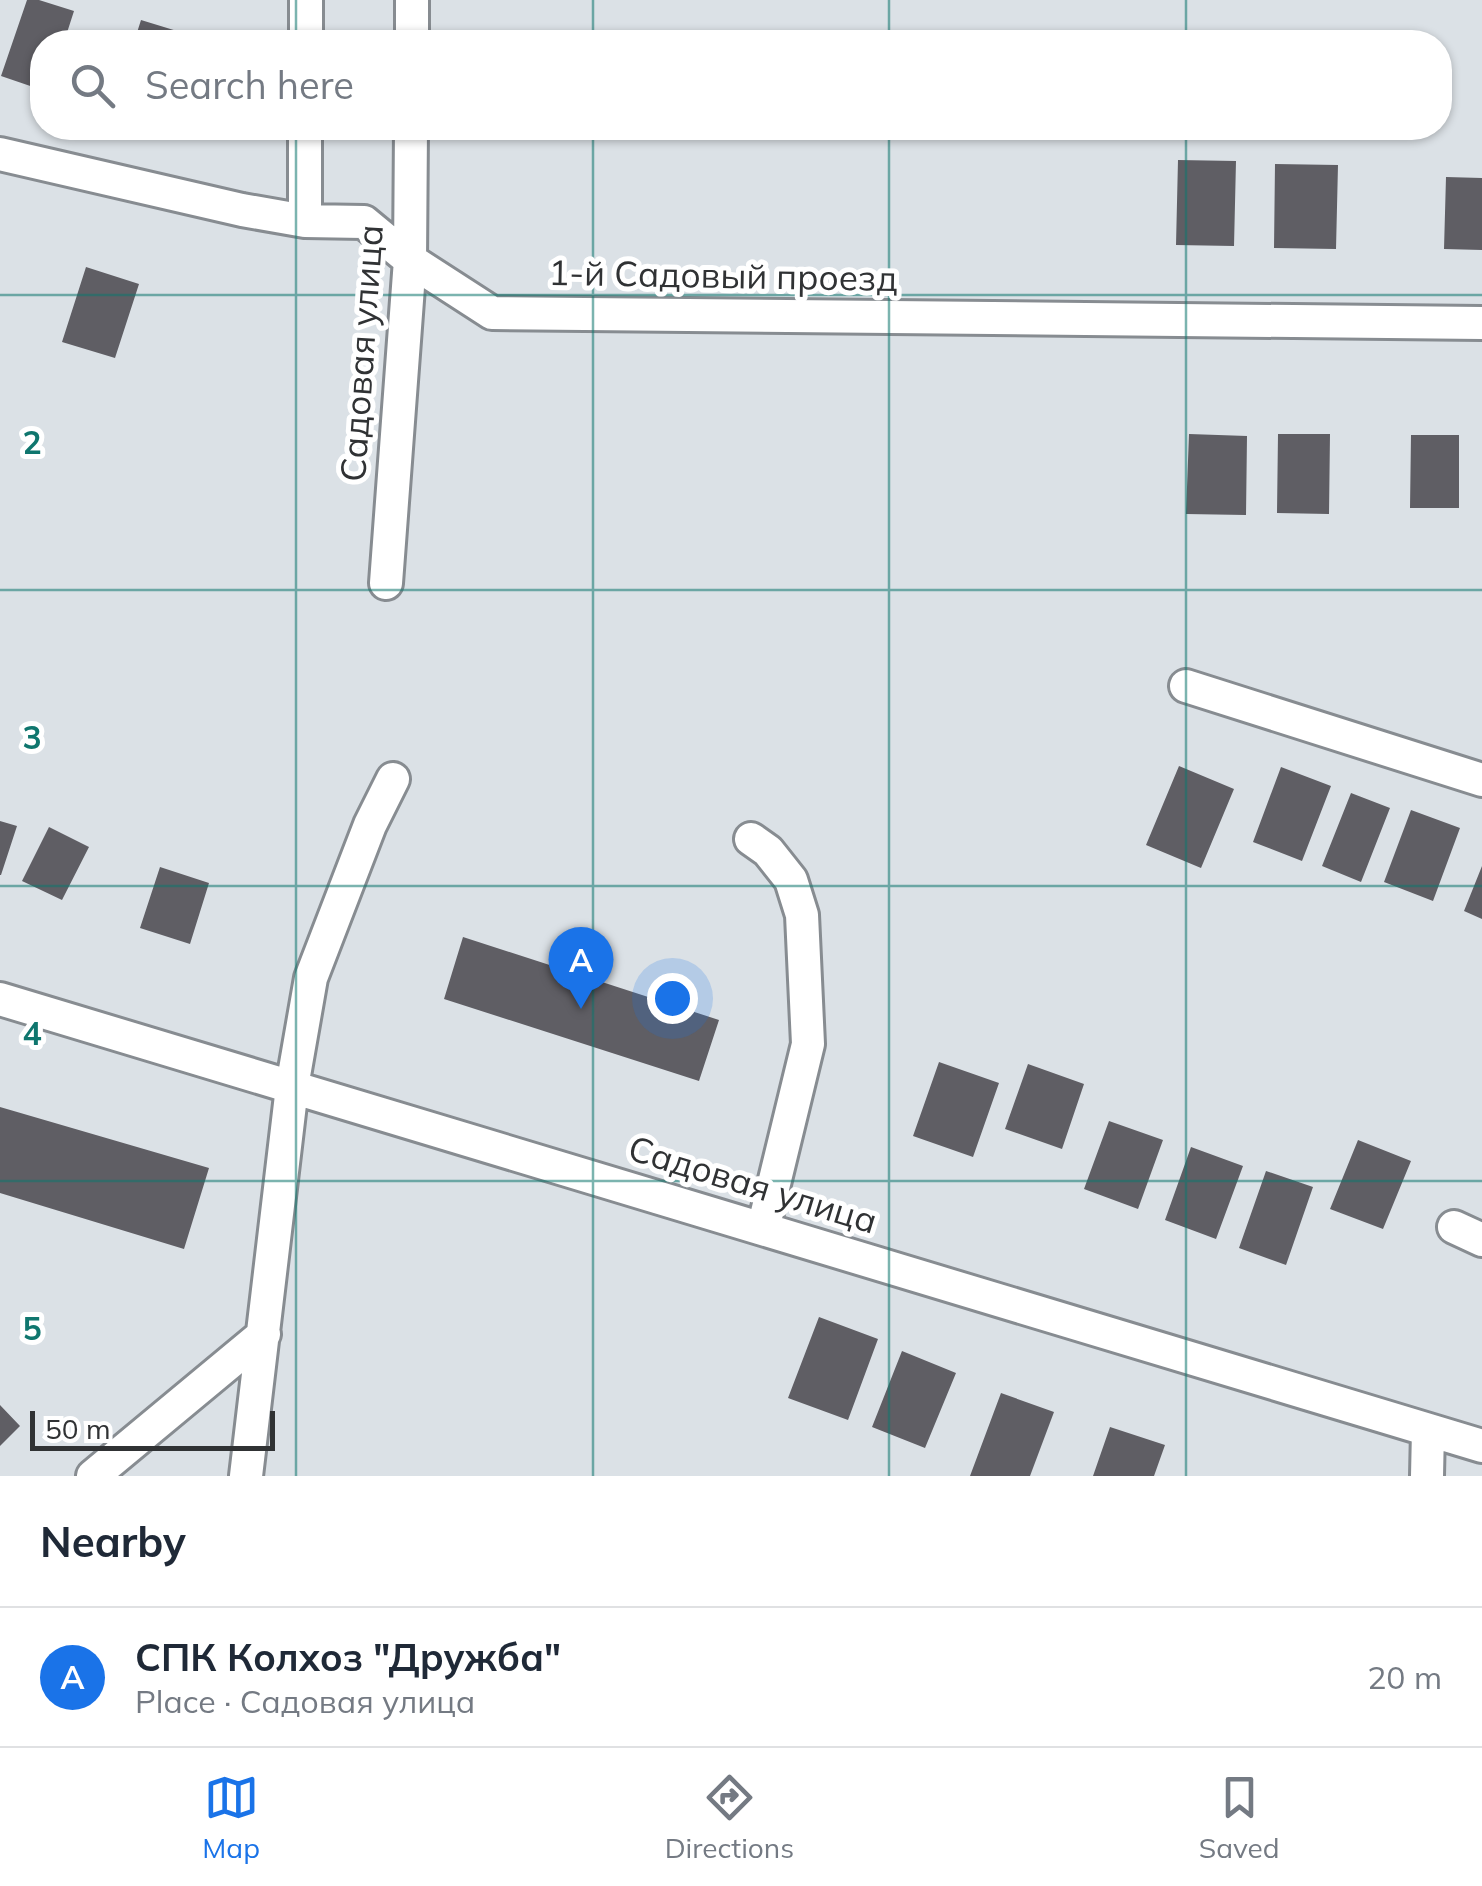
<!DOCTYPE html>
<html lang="en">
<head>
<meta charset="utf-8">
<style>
  :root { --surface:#fff; --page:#f2f2f3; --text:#1f2937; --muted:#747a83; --line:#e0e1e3; --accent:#1a73e8 }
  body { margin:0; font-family:Mulish,sans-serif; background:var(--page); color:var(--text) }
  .scale { position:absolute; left:30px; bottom:25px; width:245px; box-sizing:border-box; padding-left:10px; border:5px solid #303234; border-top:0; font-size:28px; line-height:35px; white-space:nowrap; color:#303234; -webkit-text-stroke:8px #fff; paint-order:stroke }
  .you { position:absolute; left:672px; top:998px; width:35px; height:35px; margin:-25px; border:8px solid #fff; border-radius:50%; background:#1a73e8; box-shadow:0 0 0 15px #1a73e833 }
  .badge { display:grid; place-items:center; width:65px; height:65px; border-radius:50%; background:var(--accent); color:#fff; font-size:32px; font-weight:700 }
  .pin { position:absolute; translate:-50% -82px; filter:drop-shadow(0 2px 5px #0008) }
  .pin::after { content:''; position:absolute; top:52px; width:35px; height:30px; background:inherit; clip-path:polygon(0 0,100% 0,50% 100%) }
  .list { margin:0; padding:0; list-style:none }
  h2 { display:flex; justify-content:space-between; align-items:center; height:130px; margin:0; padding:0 40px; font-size:42px }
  h2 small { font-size:32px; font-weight:400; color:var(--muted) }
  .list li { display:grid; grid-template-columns:65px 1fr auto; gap:30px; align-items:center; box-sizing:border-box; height:140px; padding:0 40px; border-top:2px solid var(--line) }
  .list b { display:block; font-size:38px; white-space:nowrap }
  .list p { margin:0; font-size:32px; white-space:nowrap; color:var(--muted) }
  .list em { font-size:32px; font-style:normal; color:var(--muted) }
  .icon { flex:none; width:55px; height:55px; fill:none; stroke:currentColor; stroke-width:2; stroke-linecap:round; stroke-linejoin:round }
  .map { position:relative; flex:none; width:1482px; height:1476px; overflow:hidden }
  .search { position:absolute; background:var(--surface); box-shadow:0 2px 8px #0004; left:30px; right:30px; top:30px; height:110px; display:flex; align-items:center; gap:25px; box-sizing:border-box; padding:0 35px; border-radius:40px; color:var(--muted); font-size:38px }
  .sheet { height:270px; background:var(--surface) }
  nav { display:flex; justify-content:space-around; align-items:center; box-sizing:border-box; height:140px; border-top:2px solid var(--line); background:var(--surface); font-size:28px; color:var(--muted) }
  nav a { display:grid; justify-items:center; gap:5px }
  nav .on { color:var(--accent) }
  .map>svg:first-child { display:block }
</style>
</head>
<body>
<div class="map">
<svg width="1482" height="1476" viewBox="0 0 1482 1476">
  <rect width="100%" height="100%" fill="#dbe1e6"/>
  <path fill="#5f5e64" d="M 27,0 L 39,0 L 74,11 L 64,42 L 42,42 L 42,90 L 1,76 Z
    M 141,20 L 190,35 L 187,42 L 134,42 Z
    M 1178,160 L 1236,161 L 1234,246 L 1176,245 Z
    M 1275,164 L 1338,165 L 1336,249 L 1274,248 Z
    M 1446,177 L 1482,178 L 1482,250 L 1444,249 Z
    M 86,267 L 139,284 L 115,358 L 62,342 Z
    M 1189,434 L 1247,436 L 1246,515 L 1186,514 Z
    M 1278,434 L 1330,434 L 1329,514 L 1277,513 Z
    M 1411,435 L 1459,435 L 1459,508 L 1410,508 Z
    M 1179,766 L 1234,789 L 1201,868 L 1146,845 Z
    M 1281,767 L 1331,786 L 1302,861 L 1253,842 Z
    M 1351,793 L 1390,808 L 1361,882 L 1322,866 Z
    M 1411,810 L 1460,828 L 1433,901 L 1384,882 Z
    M 0,821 L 17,826 L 1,875 L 0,875 Z
    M 49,827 L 89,847 L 62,900 L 22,881 Z
    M 1482,866 L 1482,919 L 1464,911 Z
    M 160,867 L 209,883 L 190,944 L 140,928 Z
    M 463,937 L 719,1020 L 699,1081 L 444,999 Z
    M 939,1062 L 999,1083 L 973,1157 L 913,1136 Z
    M 1028,1064 L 1084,1084 L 1062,1149 L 1005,1129 Z
    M 0,1107 L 209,1168 L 184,1249 L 0,1193 Z
    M 1109,1121 L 1163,1140 L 1138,1209 L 1084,1189 Z
    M 1358,1140 L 1411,1161 L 1383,1229 L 1330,1209 Z
    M 1191,1147 L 1243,1166 L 1216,1239 L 1165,1220 Z
    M 1266,1171 L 1313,1187 L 1286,1265 L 1239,1248 Z
    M 819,1317 L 878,1339 L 848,1420 L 788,1398 Z
    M 902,1351 L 956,1373 L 925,1448 L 872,1427 Z
    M 1001,1393 L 1054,1412 L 1030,1476 L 970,1476 Z
    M 0,1405 L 20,1426 L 0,1446 Z
    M 1110,1427 L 1165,1445 L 1154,1476 L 1093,1476 Z"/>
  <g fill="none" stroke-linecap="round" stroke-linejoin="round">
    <defs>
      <path id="minor" d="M 306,42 L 306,0
        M 412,42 L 412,0
        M 0,154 L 242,210 L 305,221 L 364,222 L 410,260 L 492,313 L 1482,323
        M 305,221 L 305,128
        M 386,583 L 410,260 L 411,128
        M 1186,686 L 1482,780
        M 751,839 L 768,851 L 791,880 L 802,915 L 808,1044 L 763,1229
        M 0,999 L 1482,1446
        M 1454,1227 L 1482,1240
        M 93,1476 L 264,1334
        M 246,1476 L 292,1087 L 311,978 L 370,825 L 393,779
        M 1427,1476 L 1428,1430"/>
    </defs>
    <use href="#minor" stroke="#878c91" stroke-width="38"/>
    <use href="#minor" stroke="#fff" stroke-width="32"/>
  </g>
  <path fill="none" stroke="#0f766e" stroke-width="2.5" stroke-opacity="0.55" d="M 296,0 L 296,42M 593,0 L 593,42M 889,0 L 889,42M 1186,0 L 1186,42M 296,128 L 296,1476M 593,128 L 593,1476M 889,128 L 889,1476M 1186,128 L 1186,1476M 0,295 L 1482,295M 0,590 L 1482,590M 0,886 L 1482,886M 0,1181 L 1482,1181"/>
  <g text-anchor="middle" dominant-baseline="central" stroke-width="10" stroke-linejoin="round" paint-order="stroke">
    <g font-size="35" fill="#303234" stroke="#fff">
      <text transform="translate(723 275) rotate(1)">1-й Садовый проезд</text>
      <text transform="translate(361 353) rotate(-86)">Садовая улица</text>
      <text transform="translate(753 1184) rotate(17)">Садовая улица</text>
    </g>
  </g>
  <g font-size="32" text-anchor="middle" font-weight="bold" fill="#0f766e" stroke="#fff" stroke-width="10" stroke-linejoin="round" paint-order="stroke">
    <text x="32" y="454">2</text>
    <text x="32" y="749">3</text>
    <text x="32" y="1045">4</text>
    <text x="32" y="1340">5</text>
  </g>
</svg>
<div class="scale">50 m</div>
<div class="you"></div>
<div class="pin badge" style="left:581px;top:1009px">A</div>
<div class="search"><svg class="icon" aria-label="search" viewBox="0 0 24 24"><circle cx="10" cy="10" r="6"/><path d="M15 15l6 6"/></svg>Search here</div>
</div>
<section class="sheet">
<h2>Nearby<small></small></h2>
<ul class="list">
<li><span class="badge">A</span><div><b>СПК Колхоз &quot;Дружба&quot;</b><p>Place · Садовая улица</p></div><em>20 m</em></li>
</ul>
</section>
<nav>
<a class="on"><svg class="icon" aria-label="map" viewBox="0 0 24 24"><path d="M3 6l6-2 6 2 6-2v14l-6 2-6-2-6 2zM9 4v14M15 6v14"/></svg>Map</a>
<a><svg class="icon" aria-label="directions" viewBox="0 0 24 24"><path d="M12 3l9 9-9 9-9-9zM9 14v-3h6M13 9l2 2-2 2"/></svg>Directions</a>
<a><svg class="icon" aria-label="saved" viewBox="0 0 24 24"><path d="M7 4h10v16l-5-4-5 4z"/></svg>Saved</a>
</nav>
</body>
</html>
